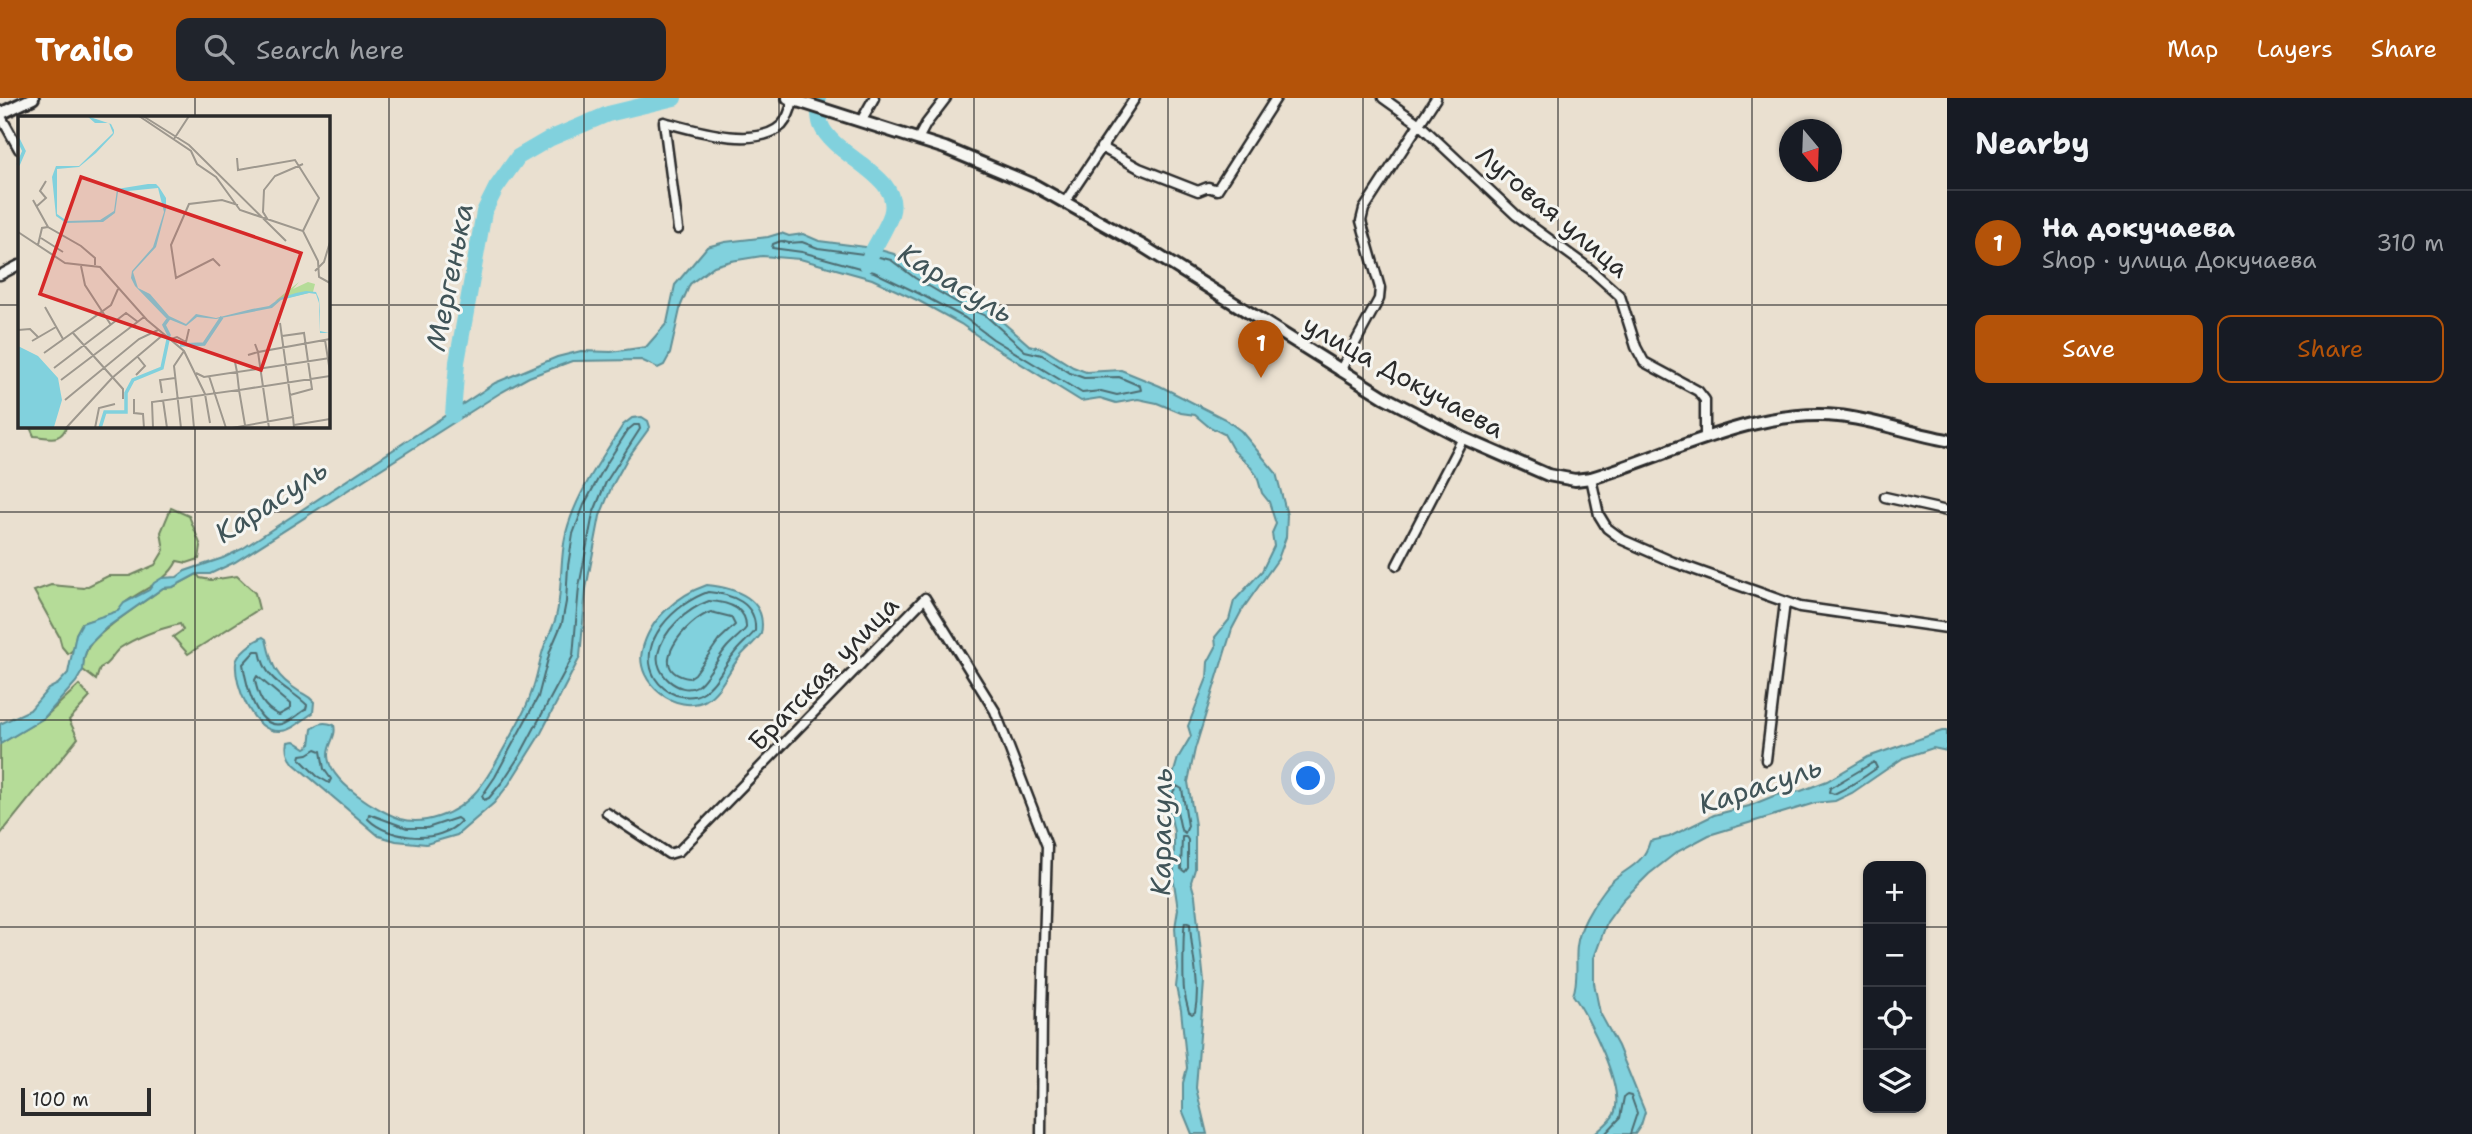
<!DOCTYPE html>
<html lang="en">
<head>
<meta charset="utf-8">
<style>
  :root { --surface:#171b24; --page:#20242c; --text:#f1f3f6; --muted:#9ea1a6; --line:#363941; --accent:#b45309 }
  body { margin:0; font-family:"Shantell Sans",sans-serif; background:var(--page); color:var(--text) }
  .controls { position:absolute; right:21px; bottom:21px; display:grid; overflow:hidden; border-radius:14px; box-shadow:0 2px 5px #0004 }
  .controls button { width:63px; height:63px; display:grid; place-items:center; padding:0; border:0; border-bottom:2px solid var(--line); background:var(--surface); color:var(--text); font:35px sans-serif }
  .compass { position:absolute; left:1779px; top:21px; width:63px; height:63px; border-radius:50%; background:var(--surface); box-shadow:0 2px 5px #0004; rotate:161deg }
  .scale { position:absolute; left:21px; bottom:18px; width:130px; box-sizing:border-box; padding-left:7px; border:4px solid #2b2b2b; border-top:0; font-size:19px; line-height:24px; white-space:nowrap; color:#2b2b2b; -webkit-text-stroke:5px #f6f6f2; paint-order:stroke }
  .you { position:absolute; left:1309px; top:681px; width:24px; height:24px; margin:-18px; border:5px solid #fff; border-radius:50%; background:#1a73e8; box-shadow:0 0 0 10px #1a73e833 }
  .badge { display:grid; place-items:center; width:46px; height:46px; border-radius:50%; background:var(--accent); color:#fff; font-size:23px; font-weight:700 }
  .pin { position:absolute; translate:-50% -58px; filter:drop-shadow(0 2px 4px #0008) }
  .pin::after { content:''; position:absolute; top:37px; width:24px; height:21px; background:inherit; clip-path:polygon(0 0,100% 0,50% 100%) }
  .list { margin:0; padding:0; list-style:none }
  h2 { display:flex; justify-content:space-between; align-items:center; height:91px; margin:0; padding:0 28px; font-size:30px }
  h2 small { font-size:23px; font-weight:400; color:var(--muted) }
  .list li { display:grid; grid-template-columns:46px 1fr auto; gap:21px; align-items:center; box-sizing:border-box; height:105px; padding:0 28px; border-top:2px solid var(--line) }
  .list b { display:block; font-size:26px; white-space:nowrap }
  .list p { margin:0; font-size:23px; white-space:nowrap; color:var(--muted) }
  .list em { font-size:23px; font-style:normal; color:var(--muted) }
  .actions { display:flex; gap:14px; padding:21px 28px }
  .actions a { flex:1; padding:16px 0; border:2px solid var(--accent); border-radius:14px; text-align:center; font-size:24px; color:var(--accent) }
  .actions .main { background:var(--accent); color:#fff }
  .icon { flex:none; width:38px; height:38px; fill:none; stroke:currentColor; stroke-width:2; stroke-linecap:round; stroke-linejoin:round }
  .map { position:relative; flex:none; width:1947px; height:1036px; overflow:hidden }
  header { display:flex; align-items:center; gap:42px; box-sizing:border-box; height:98px; padding:0 35px; background:var(--accent); color:#fff }
  header strong { font-size:33px }
  nav { display:flex; gap:38px; margin-inline-start:auto; font-size:24px }
  .search { width:490px; height:63px; background:var(--page); display:flex; align-items:center; gap:18px; box-sizing:border-box; padding:0 24px; border-radius:14px; color:var(--muted); font-size:26px }
  main { display:flex }
  aside { flex:1; background:var(--surface) }
  .map>svg:first-child { display:block }
</style>
</head>
<body>
<header>
<strong>Trailo</strong>
<div class="search"><svg class="icon" aria-label="search" viewBox="0 0 24 24"><circle cx="10" cy="10" r="6"/><path d="M15 15l6 6"/></svg>Search here</div>
<nav><a>Map</a><a>Layers</a><a>Share</a></nav>
</header>
<main>
<div class="map">
<svg width="1947" height="1036" viewBox="0 0 1947 1036">
  <rect width="100%" height="100%" fill="#eae0d0"/>
  <filter id="ink" filterUnits="userSpaceOnUse"><feTurbulence type="fractalNoise" baseFrequency=".0143" numOctaves="2"/><feDisplacementMap in="SourceGraphic" scale="14" xChannelSelector="R" yChannelSelector="G"/><feConvolveMatrix kernelMatrix="1 2 1 2 8 2 1 2 1" color-interpolation-filters="sRGB"/></filter>
  <g filter="url(#ink)">
    <path fill="#b5dc98" stroke="#708462" stroke-width="2" d="M 29,327 L 67,327 C 61,345 49,339 34,338 Z
      M 171,410 L 189,418 L 201,448 L 199,461 L 187,465 L 177,463 C 167,484 144,490 126,504 C 123,506 122,510 119,512 C 116,515 88,523 82,525 L 76,536 L 74,551 L 68,556 L 62,549 L 59,538 L 34,493 L 51,487 L 84,490 L 108,478 L 130,478 L 155,467 L 164,452 L 161,434 Z
      M 197,476 L 200,480 L 211,482 L 237,478 L 255,495 L 259,511 L 188,556 L 173,539 L 183,532 L 180,526 C 159,531 138,538 120,550 C 112,556 110,566 100,570 L 96,582 L 83,572 C 83,564 84,557 88,550 C 96,534 146,503 163,490 L 173,489 Z
      M 79,587 L 90,599 L 69,622 L 78,640 L 0,737 L 0,646 L 44,620 Z"/>
    <path fill="#81d1dd" stroke="#5f8f96" stroke-width="2" d="M 781,135 L 789,138 L 803,136 L 819,143 L 873,150 L 894,156 L 919,174 L 965,201 L 989,212 L 1029,247 L 1044,251 L 1073,269 L 1086,274 L 1121,272 L 1160,288 L 1225,321 L 1241,333 L 1276,375 L 1287,417 L 1286,439 L 1278,461 L 1242,512 L 1232,531 L 1195,651 L 1188,684 L 1195,727 L 1195,771 L 1191,784 L 1195,798 L 1204,884 L 1196,990 L 1207,1036 L 1192,1036 L 1183,1014 L 1183,985 L 1187,970 L 1181,912 L 1176,889 L 1178,871 L 1175,830 L 1178,811 L 1174,785 L 1174,734 L 1165,691 L 1171,684 L 1178,660 L 1191,638 L 1188,628 L 1207,580 L 1208,564 L 1216,549 L 1215,539 L 1229,522 L 1234,503 L 1262,473 L 1274,448 L 1272,435 L 1276,426 L 1269,404 L 1262,395 L 1257,378 L 1249,367 L 1233,352 L 1224,336 L 1208,328 L 1195,317 L 1181,315 L 1157,305 L 1138,301 L 1116,305 L 1100,300 L 1081,303 L 989,246 L 961,226 L 919,203 L 872,181 L 800,161 L 762,158 L 731,163 L 714,168 L 690,186 L 681,207 L 670,256 L 664,267 L 658,270 L 641,262 L 572,263 L 529,279 L 500,295 L 235,464 L 210,476 L 197,476 L 173,489 L 163,490 L 106,530 L 88,548 L 84,560 L 83,572 L 76,584 L 44,620 L 0,646 L 0,626 L 30,612 L 48,591 L 58,586 L 68,575 L 76,536 L 82,525 L 118,513 L 124,505 L 149,492 L 154,485 L 162,480 L 177,479 L 185,473 L 223,460 L 242,451 L 495,285 L 557,259 L 581,253 L 611,254 L 646,249 L 667,225 L 675,187 L 707,149 L 725,144 L 768,139 Z
      M 642,319 L 648,323 L 650,329 L 627,361 L 612,388 L 600,418 L 586,491 L 580,559 L 541,635 L 509,686 L 494,705 L 457,737 L 426,746 L 396,743 L 379,738 L 294,666 C 288,659 286,653 288,644 L 294,643 L 305,650 L 310,647 L 312,631 C 319,624 325,624 334,627 C 337,639 328,645 328,657 C 328,684 380,714 401,721 C 414,725 426,723 438,719 C 475,708 490,675 508,643 C 516,628 526,612 531,596 C 537,580 539,564 544,549 C 548,539 553,530 556,519 C 563,492 559,463 566,435 C 576,396 602,360 623,327 L 632,320 Z
      M 707,487 C 736,490 768,501 761,536 C 755,545 746,551 739,560 C 728,573 721,593 706,602 C 677,618 635,585 642,553 C 649,521 678,497 707,487 Z
      M 263,539 L 266,541 C 272,568 274,578 300,594 C 305,597 309,598 314,604 L 313,615 C 303,621 292,633 280,633 C 253,635 234,587 236,565 C 237,555 254,543 263,539 Z
      M 1942,633 L 1947,633 L 1947,653 L 1933,650 L 1903,660 L 1852,695 L 1835,703 L 1815,705 L 1709,737 L 1677,754 L 1649,776 L 1623,802 L 1607,824 L 1594,860 L 1594,885 L 1600,915 L 1618,948 L 1645,1014 L 1641,1027 L 1635,1036 L 1595,1036 C 1601,1030 1611,1023 1614,1016 C 1626,991 1588,918 1573,897 C 1579,882 1575,864 1577,848 C 1579,830 1592,808 1603,794 C 1619,770 1642,772 1650,743 L 1669,739 L 1714,717 L 1749,708 L 1776,697 L 1801,693 L 1827,683 L 1868,659 Z"/>
    <g fill="none" stroke-linecap="round" stroke-linejoin="round">
      <path stroke="#4d6d72" stroke-width="2" d="M 781,143 L 789,145 L 802,144 L 818,150 L 871,157 L 891,162 L 915,180 L 961,207 L 986,218 L 1025,253 L 1042,257 L 1070,275 L 1084,280 L 1119,279 L 1140,288 L 1141,292 L 1117,297 L 1101,293 L 1082,295 L 993,241 L 965,220 L 922,197 L 874,174 L 802,154 L 772,150 L 773,146 Z
        M 634,327 L 639,327 L 640,331 L 606,384 L 593,416 L 579,489 L 573,558 L 520,657 L 503,683 L 489,700 L 484,702 L 482,698 L 495,679 L 538,599 L 550,553 L 562,525 L 566,504 L 568,468 L 573,436 L 584,407 L 605,368 L 628,332 Z
        M 708,494 C 732,496 757,505 755,533 C 748,542 739,548 733,557 C 723,569 716,587 702,595 C 694,600 685,599 676,597 C 668,594 660,588 655,580 C 635,544 676,505 708,494 Z
        M 709,503 C 726,504 747,509 746,530 C 741,537 733,542 727,549 C 720,557 715,567 708,576 C 705,580 702,585 697,588 C 679,598 654,575 658,556 C 663,532 687,511 709,503 Z
        M 711,514 L 731,519 L 735,527 L 719,542 L 695,576 L 689,580 C 643,573 687,521 711,514 Z
        M 255,553 L 260,553 C 266,586 288,588 307,607 L 306,611 C 299,616 290,624 282,626 C 255,632 246,584 243,566 Z
        M 257,578 L 290,606 L 290,611 L 279,617 C 263,610 258,598 255,582 Z
        M 316,651 L 321,653 L 324,671 L 331,681 L 329,685 L 317,678 L 300,661 L 301,657 L 308,656 Z
        M 1874,664 L 1877,670 C 1863,680 1849,689 1834,696 L 1829,694 L 1830,690 Z
        M 1177,688 L 1182,691 L 1188,728 L 1185,735 L 1181,732 L 1173,694 Z
        M 369,716 L 407,730 L 427,730 L 457,720 L 461,723 C 440,747 389,742 368,721 Z
        M 1182,739 L 1186,739 L 1188,742 L 1188,770 L 1185,774 L 1181,771 Z
        M 1185,824 L 1190,826 C 1191,855 1201,885 1195,914 L 1192,916 L 1189,914 C 1187,907 1185,899 1184,892 C 1183,884 1183,830 1185,824 Z
        M 1605,1036 L 1620,1020 L 1624,999 L 1627,997 L 1631,998 L 1637,1015 L 1630,1036"/>
      <path stroke="#81d1dd" stroke-width="16" d="M 818,0 C 819,8 818,19 821,27 C 834,59 904,78 891,117 C 885,134 873,149 867,166
        M 453,317 L 457,264 L 484,114 L 496,90 L 518,59 L 549,41 L 608,16 L 674,0"/>
      <defs>
        <path id="street" d="M 1383,0 L 1418,25 L 1516,117 L 1590,171 L 1620,198 L 1636,249 L 1644,264 L 1698,293 L 1705,302 L 1705,339
          M 0,17 L 19,51
          M 861,23 L 874,0
          M 918,41 L 926,26 L 946,0
          M 1101,49 L 1139,70 L 1198,93 L 1208,89 L 1217,92 L 1276,0
          M 1065,104 L 1135,0
          M 678,131 L 664,24 C 694,32 756,52 782,27 C 788,20 791,11 793,2
          M 0,177 L 19,167
          M 1340,273 L 1379,201 L 1380,190 L 1361,123 L 1364,111 L 1436,0
          M 1591,380 L 1599,417 L 1607,430 L 1623,442 L 1673,464 L 1800,509 L 1947,530
          M 1885,399 L 1947,413
          M 1397,467 L 1463,340
          M 1766,662 L 1785,504
          M 607,715 L 669,756 L 679,753 L 925,500 L 995,613 L 1047,748 L 1042,914 L 1041,1036"/>
        <path id="secondary" d="M 788,0 L 945,50 L 1034,87 L 1141,147 L 1384,299 L 1463,340 L 1548,377 L 1575,382 L 1591,380 C 1669,357 1754,310 1838,318 C 1872,321 1912,336 1947,342
          M 0,16 L 33,0"/>
      </defs>
      <use href="#street" stroke="#2b2b2b" stroke-width="13"/>
      <use href="#secondary" stroke="#2b2b2b" stroke-width="16"/>
      <use href="#street" stroke="#f6f6f2" stroke-width="8"/>
      <use href="#secondary" stroke="#f6f6f2" stroke-width="10"/>
    </g>
  </g>
  <path fill="none" stroke="#2b2b2b" stroke-width="2" stroke-opacity="0.55" d="M 195,0 L 195,19M 389,0 L 389,1036M 584,0 L 584,1036M 779,0 L 779,1036M 974,0 L 974,1036M 1168,0 L 1168,1036M 1363,0 L 1363,1036M 1558,0 L 1558,1036M 1752,0 L 1752,1036M 0,207 L 19,207M 327,207 L 1947,207M 195,327 L 195,1036M 0,414 L 1947,414M 0,622 L 1947,622M 0,829 L 1868,829M 1921,829 L 1947,829"/>
  <g text-anchor="middle" dominant-baseline="central" stroke-width="6" stroke-linejoin="round" paint-order="stroke">
    <g font-size="26" fill="#2b2b2b" stroke="#f6f6f2">
      <text transform="translate(1553 113) rotate(40)">Луговая улица</text>
      <text transform="translate(1404 278) rotate(29)">улица Докучаева</text>
      <text transform="translate(823 575) rotate(-46)">Братская улица</text>
    </g>
    <g font-size="28" font-style="italic" fill="#405458" stroke="#f6f6f2">
      <text transform="translate(449 179) rotate(-79)">Мергенька</text>
      <text transform="translate(956 185) rotate(31)">Карасуль</text>
      <text transform="translate(271 403) rotate(-33)">Карасуль</text>
      <text transform="translate(1760 687) rotate(-18)">Карасуль</text>
      <text transform="translate(1161 734) rotate(-89)">Карасуль</text>
    </g>
  </g>
  <g transform="translate(18 18)">
    <rect width="312" height="312" fill="#eae0d0"/>
    <path d="M 281,166 L 275,173 L 290,166 L 297,168 L 295,176 L 257,185 Z" fill="#b5dc98"/>
    <path d="M 69,0 L 93,8 L 96,14 L 96,17 L 95,19 L 78,37 L 61,51 L 39,53 L 39,98 L 49,105 L 82,104 L 96,95 L 99,73 L 130,68 L 138,68 L 141,71 L 148,82 L 148,93 L 138,131 L 115,156 L 120,172 L 132,178 L 151,200 L 168,208 L 178,198 L 198,202 L 234,193 L 251,190 L 262,182 L 278,177 L 288,175 L 298,176 L 301,183 L 302,195 L 302,215 L 311,217 L 302,217 L 301,187 L 298,178 L 291,177 L 263,184 L 254,192 L 198,203 L 179,201 L 168,210 L 148,202 L 117,170 L 113,162 L 114,155 L 135,131 L 146,96 L 140,72 L 100,76 L 97,97 L 85,106 L 48,107 L 38,100 L 34,61 L 38,50 L 61,50 L 95,17 L 91,7 L 77,7 ZM 0,230 L 20,240 L 40,262 L 44,284 L 36,311 L 0,311 Z" fill="#81d1dd"/>
    <path fill="none" stroke="#81d1dd" stroke-width="3.5" d="M 0,23 L 6,35 L 0,49M 162,229 L 186,228 L 204,201M 82,312 L 87,296 L 108,296 L 108,277 L 115,264 L 144,252 L 151,219 L 146,209 L 151,202"/>
    <path fill="none" stroke="#9e988e" stroke-width="2" d="M 121,0 L 173,35 L 179,48 L 198,61 L 222,94 L 285,115 L 300,145 L 301,161 L 312,167M 125,0 L 171,29 L 268,125M 156,23 L 171,0M 219,42 L 220,54 L 277,44 L 301,82 L 285,115M 15,84 L 30,111 L 63,130 L 77,142 L 77,149M 19,90 L 28,82 L 22,75 L 28,65M 250,104 L 245,96 L 246,74 L 257,60 L 285,48M 0,116 L 47,147 L 82,151 L 129,204 L 166,235 L 187,278M 23,122 L 45,136M 20,129 L 24,112 L 30,111M 63,150 L 67,169 L 93,209M 202,150 L 195,143 L 158,162 L 153,129 L 171,88 L 204,84 L 220,89M 297,155 L 306,146 L 312,126M 27,191 L 45,223M 262,207 L 275,301M 0,214 L 12,213 L 20,221M 55,217 L 105,273 L 105,283M 264,220 L 286,217 L 294,273 L 272,279M 153,223 L 159,221 L 168,226 L 171,213M 307,224 L 312,256M 14,225 L 38,211M 237,228 L 240,236 L 312,223M 26,237 L 93,189 L 100,173M 230,239 L 240,236 L 251,312M 36,252 L 108,197 L 120,206M 178,257 L 186,261 L 219,256 L 217,246M 118,259 L 127,250 L 119,240M 191,260 L 208,312M 43,264 L 126,201M 144,277 L 142,264 L 157,262M 187,278 L 192,307M 173,280 L 176,312M 116,283 L 116,297 L 125,298 L 126,312M 47,284 L 121,223 L 140,214M 145,284 L 149,312M 227,309 L 221,274 L 312,260M 276,309 L 312,303M 48,312 L 94,262 L 146,218M 77,312 L 81,292 L 97,288M 135,312 L 134,286 L 221,274 L 219,256 L 312,242M 163,312 L 156,250 L 166,235M 214,312 L 275,301 L 276,312"/>
    <path fill="#d62828" fill-opacity="0.15" stroke="#d62828" stroke-width="3.5" d="M 63,61 L 283,137 L 243,254 L 22,178 Z"/>
    <rect width="312" height="312" fill="none" stroke="#2b2b2b" stroke-width="3.5"/>
  </g>
</svg>
<div class="controls">
<button>+</button>
<button>−</button>
<button><svg class="icon" aria-label="locate" viewBox="0 0 24 24"><circle cx="12" cy="12" r="6"/><path d="M12 2v4M12 18v4M2 12h4M18 12h4"/></svg></button>
<button><svg class="icon" aria-label="layers" viewBox="0 0 24 24"><path d="M12 4l9 5-9 5-9-5zM3 14l9 5 9-5"/></svg></button>
</div>
<svg class="compass" viewBox="-18 -18 36 36"><path d="M0-13l5 13h-10z" fill="#e53935"/><path d="M0 13l5-13h-10z" fill="#9ea1a6"/></svg>
<div class="scale">100 m</div>
<div class="you"></div>
<div class="pin badge" style="left:1261px;top:280px">1</div>
</div>
<aside>
<h2>Nearby<small></small></h2>
<ul class="list">
<li><span class="badge">1</span><div><b>На докучаева</b><p>Shop · улица Докучаева</p></div><em>310 m</em></li>
</ul>
<div class="actions"><a class="main">Save</a><a>Share</a></div>
</aside>
</main>
</body>
</html>
